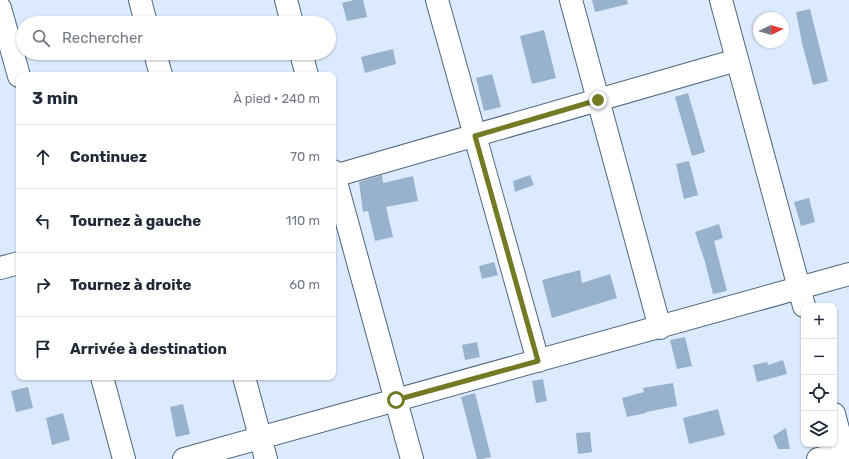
<!DOCTYPE html>
<html lang="fr">
<head>
<meta charset="utf-8">
<style>
  :root { --surface:#fff; --page:#f6f6f7; --text:#1f2937; --muted:#747a83; --line:#e0e1e3 }
  body { margin:0; font-family:Rubik,sans-serif; background:var(--page); color:var(--text) }
  .controls { position:absolute; right:12px; bottom:12px; display:grid; overflow:hidden; border-radius:8px; box-shadow:0 1px 3px #0004 }
  .controls button { width:36px; height:36px; display:grid; place-items:center; padding:0; border:0; border-bottom:1px solid var(--line); background:var(--surface); color:var(--text); font:20px sans-serif }
  .compass { position:absolute; left:753px; top:12px; width:36px; height:36px; border-radius:50%; background:var(--surface); box-shadow:0 1px 3px #0004; rotate:85deg }
  .stop { position:absolute; width:12px; height:12px; margin:-9px; border:3px solid #747a24; border-radius:50%; background:#fff }
  .stop.end { background:#747a24; border-color:#fff; box-shadow:0 1px 4px #0008 }
  .list { margin:0; padding:0; list-style:none }
  h2 { display:flex; justify-content:space-between; align-items:center; height:52px; margin:0; padding:0 16px; font-size:17px }
  h2 small { font-size:13px; font-weight:400; color:var(--muted) }
  .list li { display:grid; grid-template-columns:26px 1fr auto; gap:12px; align-items:center; box-sizing:border-box; height:64px; padding:0 16px; border-top:1px solid var(--line) }
  .list b { display:block; font-size:15px; white-space:nowrap }
  .list em { font-size:13px; font-style:normal; color:var(--muted) }
  .icon { flex:none; width:22px; height:22px; fill:none; stroke:currentColor; stroke-width:2; stroke-linecap:round; stroke-linejoin:round }
  .map { position:relative; flex:none; width:849px; height:459px; overflow:hidden }
  .search { position:absolute; background:var(--surface); box-shadow:0 1px 3px #0004; left:16px; top:16px; width:320px; height:44px; display:flex; align-items:center; gap:10px; box-sizing:border-box; padding:0 14px; border-radius:22px; color:var(--muted); font-size:15px }
  .panel { position:absolute; background:var(--surface); box-shadow:0 1px 3px #0004; left:16px; top:72px; width:320px; height:308px; border-radius:8px }
  .map>svg:first-child { display:block }
</style>
</head>
<body>
<div class="map">
<svg width="849" height="459" viewBox="0 0 849 459">
  <rect width="100%" height="100%" fill="#dbebfd"/>
  <path fill="#98b2ce" d="M 354,0 L 363,0 L 367,17 L 347,21 L 342,3 Z
    M 592,0 L 627,0 L 628,4 L 595,12 Z
    M 810,9 L 828,81 L 813,85 L 802,43 L 796,12 Z
    M 544,30 L 556,78 L 532,84 L 520,36 Z
    M 393,49 L 396,64 L 365,73 L 361,57 Z
    M 492,74 L 501,107 L 484,111 L 476,78 Z
    M 688,93 L 705,152 L 692,156 L 675,97 Z
    M 689,161 L 698,195 L 684,199 L 676,164 Z
    M 382,175 L 383,183 L 413,176 L 418,201 L 386,207 L 393,237 L 375,241 L 368,211 L 363,212 L 359,182 Z
    M 530,175 L 534,185 L 515,192 L 513,181 Z
    M 809,198 L 815,222 L 801,226 L 794,202 Z
    M 719,224 L 723,238 L 714,241 L 727,291 L 713,294 L 705,262 L 695,232 Z
    M 494,262 L 498,275 L 482,279 L 479,266 Z
    M 580,270 L 582,283 L 610,274 L 617,298 L 552,318 L 542,280 Z
    M 685,337 L 692,366 L 677,369 L 670,340 Z
    M 477,342 L 480,357 L 465,360 L 462,345 Z
    M 783,360 L 787,374 L 757,382 L 753,365 L 767,362 L 768,365 Z
    M 543,379 L 547,401 L 536,403 L 532,381 Z
    M 673,383 L 677,406 L 646,412 L 646,413 L 627,417 L 622,398 L 644,392 L 643,388 Z
    M 28,387 L 33,408 L 16,412 L 11,391 Z
    M 475,393 L 491,457 L 482,459 L 477,459 L 461,397 Z
    M 183,404 L 190,434 L 176,437 L 170,407 Z
    M 718,409 L 725,435 L 689,444 L 683,418 Z
    M 63,413 L 70,440 L 52,445 L 46,418 Z
    M 786,428 L 790,449 L 778,449 L 773,436 Z
    M 590,432 L 592,452 L 578,454 L 576,433 Z"/>
  <g fill="none" stroke-linecap="round" stroke-linejoin="round">
    <defs>
      <path id="minor" d="M 140,0 L 146,23
        M 286,0 L 292,23
        M 437,0 L 538,361
        M 571,0 L 660,328
        M 721,0 L 804,306
        M 0,8 L 19,76
        M 155,53 L 161,75
        M 301,53 L 307,75
        M 333,171 L 412,459
        M 334,176 L 737,60
        M 0,268 L 19,263
        M 102,377 L 124,459
        M 244,377 L 266,459
        M 834,414 L 846,459
        M 184,459 L 849,274
        M 818,459 L 844,452"/>
    </defs>
    <use href="#minor" stroke="#4e667f" stroke-width="24"/>
    <use href="#minor" stroke="#fff" stroke-width="22"/>
  </g>
  <g fill="none" stroke-linecap="round" stroke-linejoin="round">
    <path stroke="#747a24" stroke-width="5" d="M 396,400 L 538,361 L 475,136 L 598,100"/>
  </g>
</svg>
<div class="controls">
<button>+</button>
<button>−</button>
<button><svg class="icon" aria-label="locate" viewBox="0 0 24 24"><circle cx="12" cy="12" r="6"/><path d="M12 2v4M12 18v4M2 12h4M18 12h4"/></svg></button>
<button><svg class="icon" aria-label="layers" viewBox="0 0 24 24"><path d="M12 4l9 5-9 5-9-5zM3 14l9 5 9-5"/></svg></button>
</div>
<svg class="compass" viewBox="-18 -18 36 36"><path d="M0-13l5 13h-10z" fill="#e53935"/><path d="M0 13l5-13h-10z" fill="#747a83"/></svg>
<div class="stop" style="left:396px;top:400px"></div>
<div class="stop end" style="left:598px;top:100px"></div>
<div class="search"><svg class="icon" aria-label="search" viewBox="0 0 24 24"><circle cx="10" cy="10" r="6"/><path d="M15 15l6 6"/></svg>Rechercher</div>
<section class="panel">
<h2>3 min<small>À pied · 240 m</small></h2>
<ul class="list">
<li><svg class="icon" aria-label="ahead" viewBox="0 0 24 24"><path d="M12 20V5M6 11l6-6 6 6"/></svg><div><b>Continuez</b></div><em>70 m</em></li>
<li><svg class="icon" aria-label="left" viewBox="0 0 24 24"><path d="M17 20v-9H6M10 6l-5 5 5 5"/></svg><div><b>Tournez à gauche</b></div><em>110 m</em></li>
<li><svg class="icon" aria-label="right" viewBox="0 0 24 24"><path d="M7 20v-9h11M14 6l5 5-5 5"/></svg><div><b>Tournez à droite</b></div><em>60 m</em></li>
<li><svg class="icon" aria-label="arrive" viewBox="0 0 24 24"><path d="M6 21V4h12l-3 4 3 4H6"/></svg><div><b>Arrivée à destination</b></div></li>
</ul>
</section>
</div>
</body>
</html>
